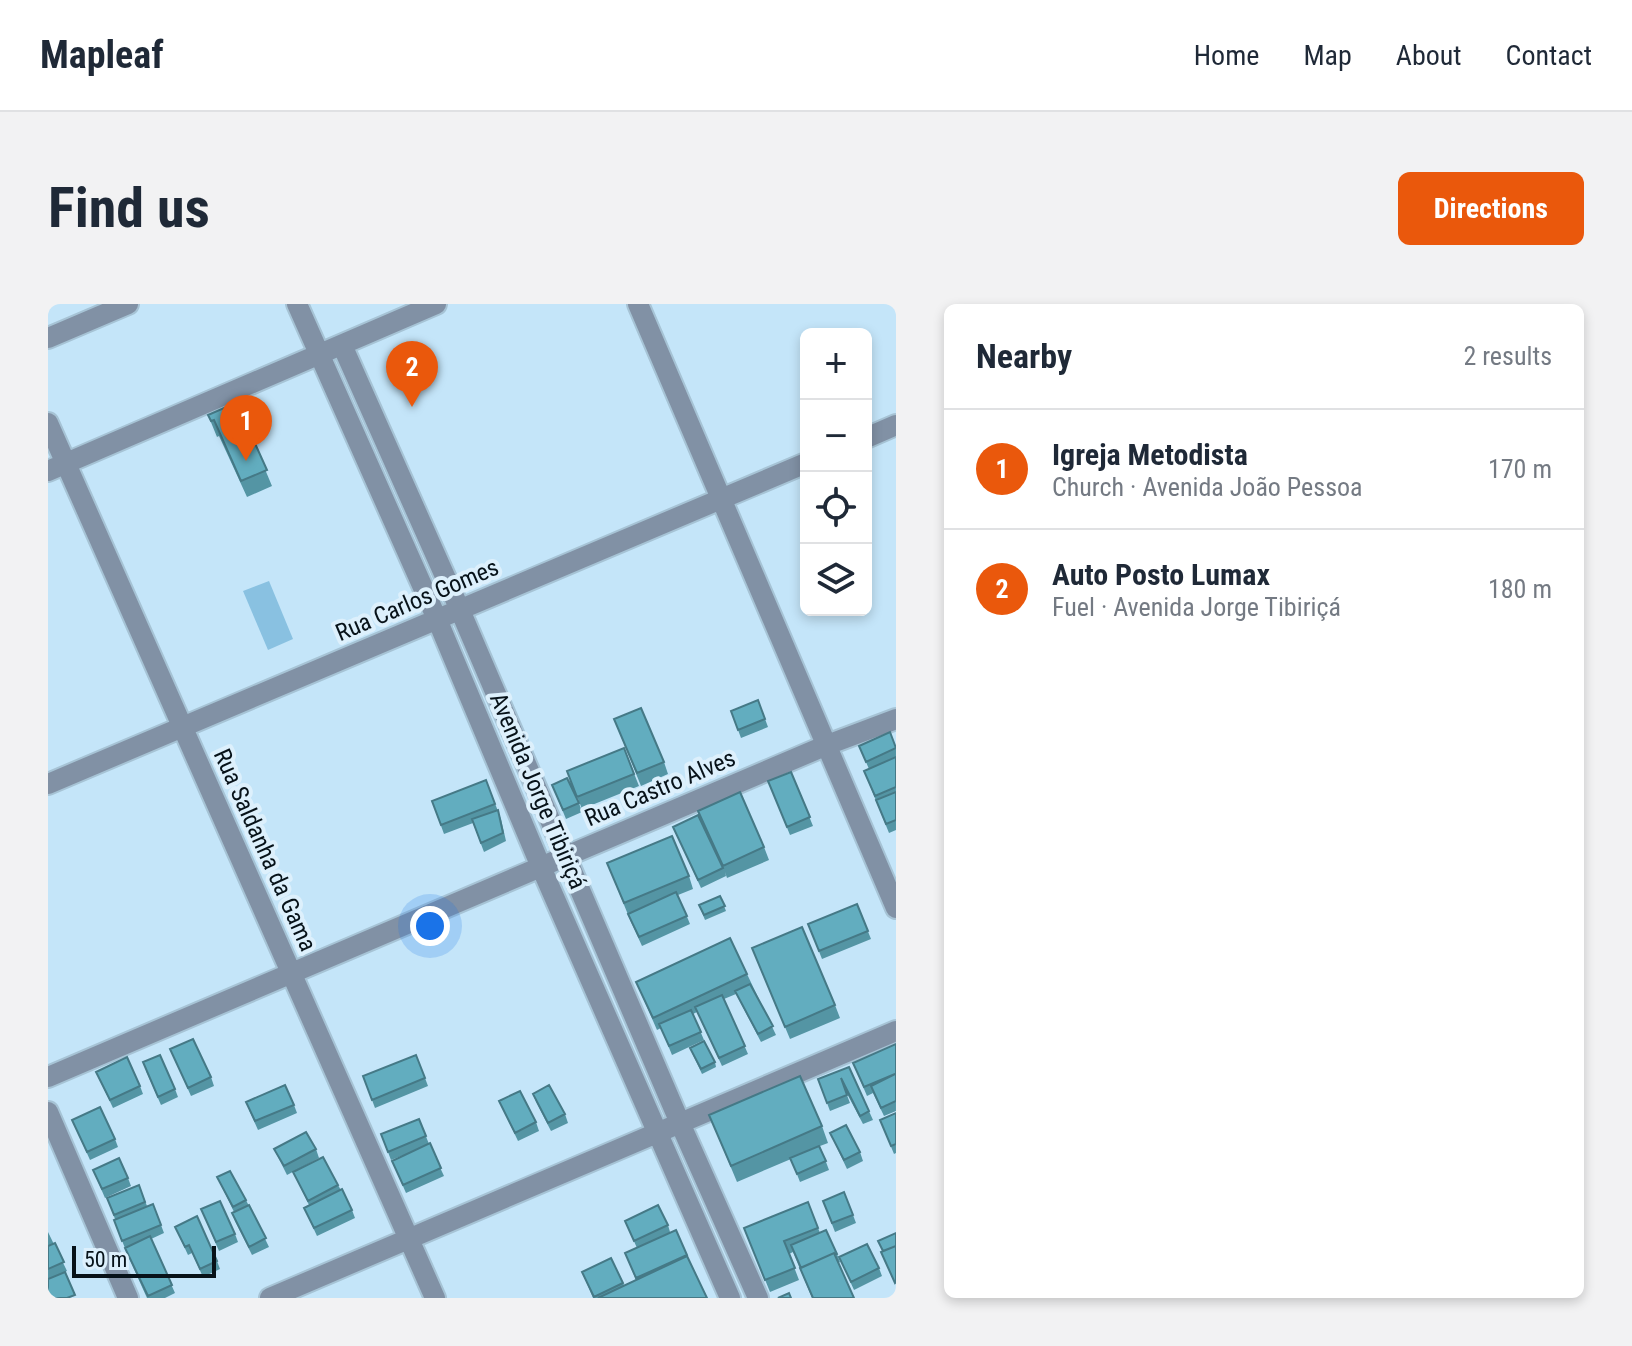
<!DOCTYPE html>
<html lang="en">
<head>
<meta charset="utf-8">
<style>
  :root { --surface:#fff; --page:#f2f2f3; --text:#1f2937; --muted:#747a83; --line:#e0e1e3; --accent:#ea580c }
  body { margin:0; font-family:"Roboto Condensed",sans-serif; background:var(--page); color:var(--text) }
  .controls { position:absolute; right:24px; top:24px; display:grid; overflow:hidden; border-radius:12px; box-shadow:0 4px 12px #0003 }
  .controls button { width:72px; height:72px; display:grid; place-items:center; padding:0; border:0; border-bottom:2px solid var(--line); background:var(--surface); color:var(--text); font:40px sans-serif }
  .scale { position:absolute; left:24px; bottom:20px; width:144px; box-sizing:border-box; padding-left:8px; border:4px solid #071219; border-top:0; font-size:22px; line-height:28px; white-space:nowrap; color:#071219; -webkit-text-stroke:6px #ddf0fc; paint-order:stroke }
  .you { position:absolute; left:382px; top:622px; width:28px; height:28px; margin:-20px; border:6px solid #fff; border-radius:50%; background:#1a73e8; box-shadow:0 0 0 12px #1a73e833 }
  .badge { display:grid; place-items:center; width:52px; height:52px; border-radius:50%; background:var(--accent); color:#fff; font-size:26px; font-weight:700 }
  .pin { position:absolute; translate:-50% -66px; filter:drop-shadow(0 2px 4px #0008) }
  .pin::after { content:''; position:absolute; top:42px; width:28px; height:24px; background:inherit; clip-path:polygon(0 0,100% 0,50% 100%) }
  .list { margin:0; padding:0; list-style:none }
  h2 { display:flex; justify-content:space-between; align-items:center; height:104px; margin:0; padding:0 32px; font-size:34px }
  h2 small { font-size:26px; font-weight:400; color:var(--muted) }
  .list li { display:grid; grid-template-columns:52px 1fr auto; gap:24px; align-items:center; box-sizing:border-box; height:120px; padding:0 32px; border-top:2px solid var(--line) }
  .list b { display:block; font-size:30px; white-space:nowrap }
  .list p { margin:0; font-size:26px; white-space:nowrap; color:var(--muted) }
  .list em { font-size:26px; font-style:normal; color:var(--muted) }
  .icon { flex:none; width:44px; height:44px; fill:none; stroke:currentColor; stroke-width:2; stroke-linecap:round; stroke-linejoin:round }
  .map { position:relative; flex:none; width:848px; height:994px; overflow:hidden; border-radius:12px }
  header { display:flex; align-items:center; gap:48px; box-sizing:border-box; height:112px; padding:0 40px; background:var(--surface); border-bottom:2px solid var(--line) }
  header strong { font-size:38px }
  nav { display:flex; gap:44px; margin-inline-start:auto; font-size:28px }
  .intro { display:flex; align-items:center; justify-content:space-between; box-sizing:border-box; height:192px; padding:0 48px }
  h1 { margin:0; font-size:56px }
  .button { padding:20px 36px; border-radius:12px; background:var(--accent); color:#fff; font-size:28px; font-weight:700 }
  main { display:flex; gap:48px; padding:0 48px }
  aside { flex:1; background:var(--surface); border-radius:12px; box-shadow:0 4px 12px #0003 }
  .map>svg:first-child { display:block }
</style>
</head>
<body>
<header>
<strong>Mapleaf</strong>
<nav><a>Home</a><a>Map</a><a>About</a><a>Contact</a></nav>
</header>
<div class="intro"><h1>Find us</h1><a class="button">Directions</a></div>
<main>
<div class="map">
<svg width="848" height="994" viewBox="0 0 848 994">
  <rect width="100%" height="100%" fill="#c4e5f9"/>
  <path fill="#89c1e1" d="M 221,277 L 245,335 L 220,346 L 195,287 Z"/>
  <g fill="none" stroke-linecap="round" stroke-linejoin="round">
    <defs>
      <path id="minor" d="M 249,0 L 389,315 L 493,563 L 682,994
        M 590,0 L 848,604
        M 0,34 L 80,0
        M 294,41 L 412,306 L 632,819 L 710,994
        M 0,119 L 387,994
        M 818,134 L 848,121
        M 0,167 L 388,0
        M 0,480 L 758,159
        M 0,773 L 779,441 L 848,415
        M 0,808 L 80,994
        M 222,994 L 848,727"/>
    </defs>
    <use href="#minor" stroke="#a6c3d5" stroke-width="24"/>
    <use href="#minor" stroke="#8191a5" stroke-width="20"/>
  </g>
  <path fill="#5495a4" d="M 194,103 L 200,119 L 198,120 L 224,182 L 199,193 L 171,132 L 169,133 L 160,111 Z
    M 710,396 L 720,423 L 693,434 L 683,407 Z
    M 566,415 L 616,458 L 620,470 L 593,482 Z
    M 811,442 L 848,442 L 848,526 L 841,529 L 816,467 L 821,465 Z
    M 576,444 L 591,482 L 534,505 L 519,467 Z
    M 743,468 L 765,522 L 742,531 L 720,477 Z
    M 438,476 L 453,515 L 458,537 L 436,548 L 425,519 L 396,530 L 384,497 Z
    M 504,481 L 531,499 L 534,508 L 518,515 Z
    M 650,507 L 716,543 L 721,556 L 679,574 L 677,568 L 678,572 L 653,584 L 625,523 L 655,519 Z
    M 559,559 L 641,572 L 645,585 L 630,591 L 642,620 L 594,642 L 583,618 Z
    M 672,592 L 678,607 L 657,616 L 651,601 Z
    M 809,600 L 823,635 L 774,655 L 760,620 Z
    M 704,644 L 787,701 L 792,714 L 742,735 Z
    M 699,670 L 728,731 L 713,738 L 688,690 L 676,695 L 700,750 L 674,762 L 649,708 L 645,710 L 656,736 L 624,751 L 613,724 L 609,726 L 588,678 Z
    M 848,740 L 848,807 L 836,812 L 825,789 L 819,792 L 805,759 Z
    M 122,745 L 163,773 L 166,782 L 143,792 Z
    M 644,749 L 667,758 L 668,763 L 654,770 Z
    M 801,763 L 825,816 L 815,820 L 797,786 L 802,799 L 782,807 L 770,775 Z
    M 98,767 L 127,785 L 130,793 L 113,801 Z
    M 48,768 L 92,782 L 95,790 L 65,804 Z
    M 315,772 L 377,774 L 380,782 L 327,804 Z
    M 485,790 L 517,810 L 520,819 L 503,827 L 488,798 Z
    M 451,797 L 488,818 L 491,827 L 470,837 Z
    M 246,801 L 249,809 L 210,826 L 201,806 Z
    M 848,809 L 848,849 L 846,850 L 832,816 Z
    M 661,811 L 774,822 L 780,839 L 772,842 L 781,866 L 752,878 L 743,855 L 689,878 Z
    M 371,815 L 381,840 L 396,872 L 358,889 L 344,857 L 369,846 L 343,856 L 333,830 Z
    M 24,816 L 67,835 L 70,843 L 42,856 Z
    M 782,829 L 812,848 L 815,857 L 799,865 Z
    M 226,845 L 268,845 L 271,854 L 239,871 Z
    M 45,866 L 80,874 L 83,882 L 57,894 Z
    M 245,868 L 290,881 L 304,906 L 307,914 L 269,932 L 256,904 L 261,901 Z
    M 169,873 L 198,896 L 221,943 L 204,951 L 187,917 L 184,909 L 186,908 Z
    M 91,881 L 99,902 L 105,900 L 116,929 L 103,935 L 127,989 L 117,994 L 99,994 L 80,952 L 66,916 L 67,915 L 59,894 Z
    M 775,897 L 805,911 L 808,919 L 787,928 Z
    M 760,898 L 772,929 L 789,950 L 792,958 L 790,959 L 806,994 L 764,994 L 745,948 L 741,950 L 751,976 L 722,988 L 696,924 Z
    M 153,905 L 187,930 L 190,938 L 171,947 Z
    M 577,917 L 620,921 L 622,928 L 639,951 L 642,959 L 659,994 L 545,994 L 534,968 L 563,954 L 576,981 L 588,976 L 577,949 L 589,944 Z
    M 127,923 L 169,957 L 172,965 L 155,973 L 144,949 L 140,951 Z
    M 0,928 L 19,967 L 0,975 Z
    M 791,953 L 831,964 L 834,972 L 806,986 Z"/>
  <path fill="#62adbf" stroke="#457986" stroke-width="2" d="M 192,97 L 194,103 L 191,104 L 219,166 L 193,177 L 166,116 L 163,117 L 160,111 Z
    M 710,396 L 717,415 L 690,426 L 683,407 Z
    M 593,404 L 616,458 L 589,469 L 566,415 Z
    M 842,428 L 848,444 L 818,458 L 811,442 Z
    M 576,444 L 586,470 L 529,493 L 519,467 Z
    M 848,453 L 848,483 L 827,492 L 816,467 Z
    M 743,468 L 762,513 L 739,523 L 720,477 Z
    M 519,474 L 531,499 L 515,506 L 504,481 Z
    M 438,476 L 447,500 L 393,521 L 384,497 Z
    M 692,488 L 716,543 L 675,562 L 650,507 Z
    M 848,488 L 848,516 L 838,520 L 828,496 Z
    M 450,506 L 455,529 L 433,539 L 424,515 Z
    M 650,511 L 675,564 L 650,576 L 625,523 Z
    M 624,532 L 641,572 L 576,599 L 559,559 Z
    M 628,588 L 639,612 L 591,633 L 580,610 Z
    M 672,592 L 677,602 L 656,611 L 651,601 Z
    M 809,600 L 820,627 L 771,647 L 760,620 Z
    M 754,623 L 787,701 L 737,723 L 704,644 Z
    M 682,634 L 699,670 L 605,714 L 588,678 Z
    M 702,680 L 725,722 L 710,730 L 687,687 Z
    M 674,691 L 697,742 L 671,754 L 647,703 Z
    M 643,706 L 653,728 L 621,742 L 611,720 Z
    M 145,735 L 163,773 L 140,784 L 122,745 Z
    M 656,737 L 667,758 L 653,765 L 642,744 Z
    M 848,740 L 848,797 L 833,804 L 823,782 L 847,770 L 816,783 L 805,759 Z
    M 112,751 L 127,785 L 110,793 L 95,758 Z
    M 368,751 L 377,774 L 324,796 L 315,772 Z
    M 79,753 L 92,782 L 62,796 L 48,768 Z
    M 801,763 L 821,807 L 812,812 L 793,774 L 799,791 L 779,799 L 770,775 Z
    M 752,772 L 774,822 L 683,862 L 661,811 Z
    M 237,781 L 246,801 L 207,817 L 198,798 Z
    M 501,781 L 517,810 L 500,819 L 485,790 Z
    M 472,787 L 488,818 L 467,829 L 451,797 Z
    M 52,803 L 67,835 L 39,848 L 24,816 Z
    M 848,809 L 848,840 L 843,842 L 832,816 Z
    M 371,815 L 378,832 L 340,848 L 333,830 Z
    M 798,821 L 812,848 L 796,856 L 782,829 Z
    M 258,828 L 268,845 L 236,862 L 226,845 Z
    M 382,839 L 393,864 L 355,881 L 344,857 Z
    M 771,842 L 778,857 L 749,870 L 742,854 Z
    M 275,853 L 290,881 L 260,897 L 245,868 Z
    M 71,854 L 80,874 L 54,885 L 45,866 Z
    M 182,867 L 198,896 L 185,903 L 169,873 Z
    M 91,881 L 97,898 L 66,911 L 59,894 Z
    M 294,885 L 304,906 L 266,924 L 256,904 Z
    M 796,888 L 805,911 L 784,919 L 775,897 Z
    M 172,897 L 187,930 L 168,938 L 153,905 Z
    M 760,898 L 770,924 L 736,937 L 747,964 L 717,976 L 696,924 Z
    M 105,900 L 113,921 L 74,937 L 66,916 Z
    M 201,901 L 218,934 L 201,943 L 184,909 Z
    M 610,901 L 620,921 L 586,937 L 577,917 Z
    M 149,912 L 169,957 L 152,965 L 141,941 L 137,943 L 127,923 Z
    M 628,926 L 639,951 L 588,974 L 577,949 Z
    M 778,926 L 789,950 L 787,951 L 786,949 L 753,964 L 743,941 Z
    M 848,929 L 848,942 L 835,947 L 830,937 Z
    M 102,932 L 124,981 L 100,992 L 77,944 Z
    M 7,939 L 16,958 L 0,965 L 0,942 Z
    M 819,940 L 831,964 L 803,978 L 791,953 Z
    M 848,942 L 848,978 L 847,979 L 833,948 Z
    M 786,949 L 806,994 L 765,994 L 752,964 Z
    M 639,952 L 659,994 L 550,994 Z
    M 563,954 L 575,979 L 546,993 L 534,968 Z
    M 17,968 L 27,991 L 19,994 L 0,994 L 0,975 Z
    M 741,989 L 743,994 L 730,994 Z"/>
  <g text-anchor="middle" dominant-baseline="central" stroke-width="8" stroke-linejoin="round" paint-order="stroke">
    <g font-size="24" fill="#071219" stroke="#ddf0fc">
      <text transform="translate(369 296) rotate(-23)">Rua Carlos Gomes</text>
      <text transform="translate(612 484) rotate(-23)">Rua Castro Alves</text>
      <text transform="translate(490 487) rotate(67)">Avenida Jorge Tibiriçá</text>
      <text transform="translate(217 546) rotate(66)">Rua Saldanha da Gama</text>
    </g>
  </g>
</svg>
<div class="controls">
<button>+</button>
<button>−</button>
<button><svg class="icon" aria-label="locate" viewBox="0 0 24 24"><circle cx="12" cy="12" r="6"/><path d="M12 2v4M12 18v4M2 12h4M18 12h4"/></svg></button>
<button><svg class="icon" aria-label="layers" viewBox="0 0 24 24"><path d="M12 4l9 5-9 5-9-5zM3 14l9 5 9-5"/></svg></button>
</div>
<div class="scale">50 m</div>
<div class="you"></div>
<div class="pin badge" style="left:198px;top:157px">1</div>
<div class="pin badge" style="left:364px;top:103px">2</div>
</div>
<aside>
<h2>Nearby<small>2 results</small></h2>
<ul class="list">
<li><span class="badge">1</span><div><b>Igreja Metodista</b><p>Church · Avenida João Pessoa</p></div><em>170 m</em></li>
<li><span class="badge">2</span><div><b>Auto Posto Lumax</b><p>Fuel · Avenida Jorge Tibiriçá</p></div><em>180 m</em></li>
</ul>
</aside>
</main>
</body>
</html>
